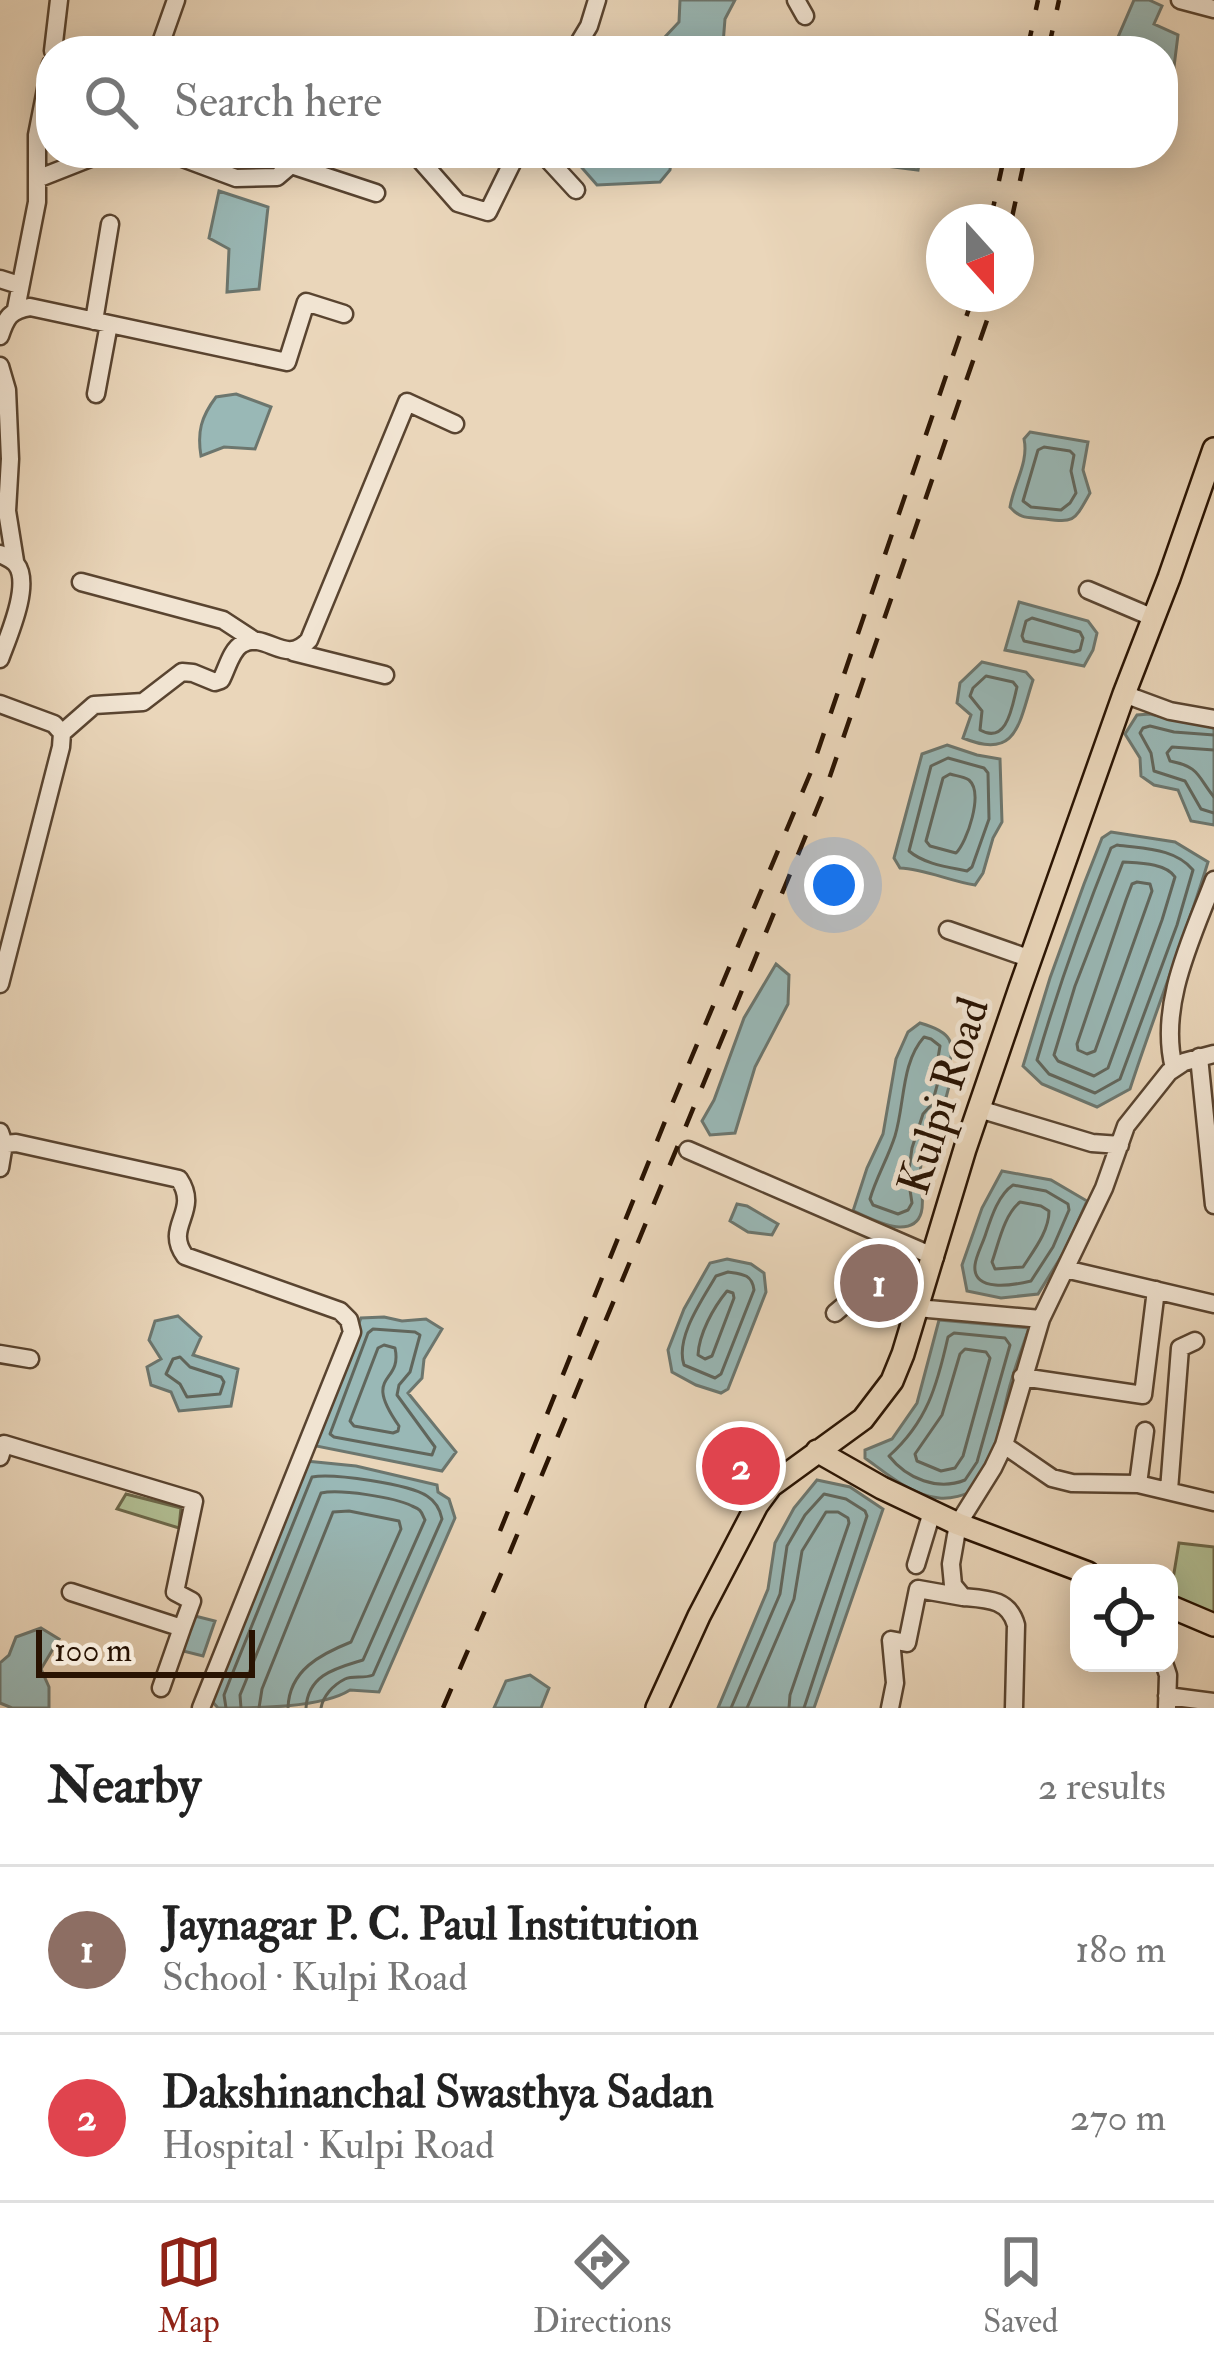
<!DOCTYPE html>
<html lang="en">
<head>
<meta charset="utf-8">
<style>
  :root { --surface:#fff; --page:#f2f2f2; --text:#222; --muted:#767676; --line:#e0e0e0; --accent:#8f2418 }
  body { margin:0; font-family:"IM FELL Double Pica",serif; background:var(--page); color:var(--text) }
  .controls { position:absolute; right:36px; bottom:36px; display:grid; overflow:hidden; border-radius:24px; box-shadow:0 6px 30px #0003 }
  .controls button { width:108px; height:108px; display:grid; place-items:center; padding:0; border:0; border-bottom:3px solid var(--line); background:var(--surface); color:var(--text); font:60px sans-serif }
  .compass { position:absolute; left:926px; top:204px; width:108px; height:108px; border-radius:50%; background:var(--surface); box-shadow:0 6px 30px #0003; rotate:159deg }
  .scale { position:absolute; left:36px; bottom:30px; width:219px; box-sizing:border-box; padding-left:12px; border:6px solid #291302; border-top:0; font-size:33px; line-height:42px; white-space:nowrap; color:#291302; -webkit-text-stroke:9px #f1e4d2; paint-order:stroke }
  .you { position:absolute; left:834px; top:885px; width:42px; height:42px; margin:-30px; border:9px solid #fff; border-radius:50%; background:#1a73e8; box-shadow:0 0 0 18px #1a73e833 }
  .badge { display:grid; place-items:center; width:78px; height:78px; border-radius:50%; background:var(--accent); color:#fff; font-size:39px; font-weight:700 }
  .pin { position:absolute; translate:-50% -50%; border:6px solid #fff; box-shadow:0 3px 12px #0006 }
  .list { margin:0; padding:0; list-style:none }
  h2 { display:flex; justify-content:space-between; align-items:center; height:156px; margin:0; padding:0 48px; font-size:51px }
  h2 small { font-size:39px; font-weight:400; color:var(--muted) }
  .list li { display:grid; grid-template-columns:78px 1fr auto; gap:36px; align-items:center; box-sizing:border-box; height:168px; padding:0 48px; border-top:3px solid var(--line) }
  .list b { display:block; font-size:45px; white-space:nowrap }
  .list p { margin:0; font-size:39px; white-space:nowrap; color:var(--muted) }
  .list em { font-size:39px; font-style:normal; color:var(--muted) }
  .icon { flex:none; width:66px; height:66px; fill:none; stroke:currentColor; stroke-width:2; stroke-linecap:round; stroke-linejoin:round }
  .map { position:relative; flex:none; width:1214px; height:1708px; overflow:hidden }
  .search { position:absolute; background:var(--surface); box-shadow:0 6px 30px #0003; left:36px; right:36px; top:36px; height:132px; display:flex; align-items:center; gap:30px; box-sizing:border-box; padding:0 42px; border-radius:48px; color:var(--muted); font-size:45px }
  .sheet { height:492px; background:var(--surface) }
  nav { display:flex; justify-content:space-around; align-items:center; box-sizing:border-box; height:168px; border-top:3px solid var(--line); background:var(--surface); font-size:33px; color:var(--muted) }
  nav a { display:grid; justify-items:center; gap:6px }
  nav .on { color:var(--accent) }
  .map>svg:first-child { display:block }
</style>
</head>
<body>
<div class="map">
<svg width="1214" height="1708" viewBox="0 0 1214 1708">
  <rect width="100%" height="100%" fill="#ead6ba"/>
  <filter id="stains"><feTurbulence type="fractalNoise" baseFrequency=".00167" numOctaves="4"/><feColorMatrix values="0 0 0 0 .2 0 0 0 0 .09 0 0 0 0 .02 0 0 0 .5 -.17"/></filter>
  <radialGradient id="worn" r=".72"><stop offset=".6" stop-color="#630" stop-opacity="0"/><stop offset="1" stop-color="#630" stop-opacity=".3"/></radialGradient>
  <path fill="#b2bf94" stroke="#6e694b" stroke-width="3" d="M 126,1494 L 181,1508 L 179,1528 L 117,1509 Z
    M 1179,1543 L 1214,1547 L 1214,1614 L 1170,1597 Z"/>
  <path fill="#99b8b6" stroke="#6c766e" stroke-width="3" d="M 680,0 L 735,0 L 725,19 L 723,44 L 695,45 L 663,39 L 679,22 Z
    M 1134,0 L 1149,0 L 1162,6 L 1154,24 L 1178,35 L 1173,75 L 1163,73 L 1163,51 L 1112,51 Z
    M 573,153 L 672,153 L 670,170 L 660,182 L 597,185 L 576,161 Z
    M 859,153 L 921,153 L 918,170 L 863,163 Z
    M 219,191 L 268,207 L 259,289 L 227,292 L 229,249 L 209,238 Z
    M 236,394 L 271,407 L 255,449 L 224,447 L 201,456 C 197,432 201,417 216,397 Z
    M 1030,432 L 1088,442 L 1083,470 L 1090,493 C 1074,521 1075,523 1045,519 C 1029,517 1021,520 1010,507 C 1014,483 1029,462 1024,439 Z
    M 1019,602 L 1088,621 L 1097,633 L 1093,650 L 1084,666 L 1005,650 Z
    M 982,662 L 1026,672 L 1033,680 C 1019,722 1018,761 963,738 L 971,715 L 957,703 L 960,683 Z
    M 1150,714 L 1175,720 L 1214,724 L 1214,825 L 1191,821 L 1178,790 L 1154,785 L 1141,776 L 1140,758 L 1125,734 L 1137,715 Z
    M 947,745 L 977,755 L 1000,759 L 1002,822 L 993,838 L 983,873 L 975,885 C 949,881 925,869 900,868 L 894,858 L 922,754 Z
    M 1111,832 L 1175,842 L 1208,862 C 1185,938 1155,1012 1130,1089 L 1097,1107 L 1042,1084 L 1023,1066 L 1050,978 L 1084,884 L 1102,838 Z
    M 776,964 L 789,975 L 788,1004 L 755,1067 L 735,1133 L 710,1135 L 702,1121 L 714,1100 L 744,1018 Z
    M 920,1023 C 952,1032 957,1042 947,1073 L 952,1075 L 942,1113 C 939,1115 935,1116 934,1119 C 929,1125 920,1166 920,1174 C 921,1191 932,1228 899,1227 C 885,1227 866,1216 853,1211 L 867,1168 L 883,1134 L 896,1059 L 908,1032 Z
    M 1002,1171 L 1051,1180 L 1087,1201 L 1064,1252 L 1038,1294 L 1001,1298 L 967,1291 L 962,1265 L 982,1208 Z
    M 737,1204 L 747,1206 L 778,1224 L 772,1235 L 748,1232 L 730,1221 Z
    M 727,1259 L 751,1264 L 764,1273 L 766,1292 L 728,1389 L 721,1393 L 696,1385 L 672,1372 L 668,1350 L 684,1309 L 710,1263 Z
    M 178,1316 L 201,1337 L 193,1355 L 238,1369 L 231,1406 L 179,1411 L 171,1392 L 151,1385 L 147,1367 L 161,1359 L 149,1340 L 155,1321 Z
    M 384,1317 L 402,1321 L 426,1319 L 442,1329 L 424,1359 L 422,1378 L 408,1393 L 456,1452 L 442,1471 L 311,1445 L 361,1318 Z
    M 939,1320 L 1029,1328 C 1023,1346 1016,1364 1011,1382 C 1002,1411 996,1468 975,1488 C 967,1496 949,1499 939,1498 C 912,1496 886,1473 865,1458 L 865,1450 L 892,1439 L 917,1403 Z
    M 306,1461 L 356,1466 L 437,1485 L 438,1492 L 449,1499 L 455,1518 L 379,1692 L 350,1690 C 322,1708 257,1708 218,1708 L 210,1699 Z
    M 817,1480 L 850,1487 L 883,1509 L 814,1708 L 718,1708 L 768,1589 L 775,1543 L 794,1508 Z
    M 195,1616 L 215,1621 L 203,1656 L 183,1651 Z
    M 41,1628 L 59,1639 L 41,1669 L 49,1687 L 49,1708 L 12,1708 L 0,1703 L 0,1663 L 9,1655 L 16,1637 Z
    M 530,1675 L 549,1688 L 541,1708 L 494,1708 L 506,1681 Z"/>
  <g fill="none" stroke-linecap="round" stroke-linejoin="round">
    <path stroke="#61665c" stroke-width="3" d="M 1044,447 L 1070,451 L 1074,455 L 1071,471 L 1076,493 L 1070,503 L 1061,510 L 1031,507 L 1023,501 L 1038,450 Z
      M 1032,618 L 1080,632 L 1083,638 L 1080,650 L 1074,652 L 1024,641 L 1022,636 L 1026,621 Z
      M 986,676 L 1013,682 L 1017,687 C 1012,707 1007,745 980,730 L 982,711 L 970,696 L 973,688 Z
      M 1214,735 L 1174,732 L 1150,726 L 1143,728 L 1140,733 L 1151,753 L 1154,771 L 1185,781 L 1201,809 L 1214,813
      M 1214,750 L 1172,747 L 1167,753 L 1170,761 C 1200,767 1197,776 1214,797
      M 948,758 L 984,768 L 988,773 L 989,819 L 972,867 L 967,871 C 948,867 924,864 909,851 L 931,766 Z
      M 950,774 C 956,776 963,776 969,780 C 984,793 967,842 956,853 L 930,846 L 926,841 L 943,778 Z
      M 1117,845 C 1144,849 1175,848 1193,870 L 1177,925 L 1120,1079 L 1095,1093 L 1049,1074 L 1037,1060 C 1058,988 1083,918 1111,848 Z
      M 1123,862 C 1140,863 1166,863 1175,877 L 1162,920 L 1108,1068 L 1094,1076 L 1058,1061 L 1054,1055 L 1075,986 Z
      M 1137,882 L 1150,884 L 1152,891 L 1095,1051 L 1087,1054 L 1078,1050 L 1077,1044 L 1126,900 L 1132,884 Z
      M 924,1037 L 931,1039 L 940,1046 L 936,1070 L 938,1082 L 932,1104 L 923,1114 L 912,1148 L 908,1177 L 912,1203 L 908,1210 L 898,1214 L 873,1205 L 870,1199 C 876,1178 888,1158 895,1136 C 905,1103 901,1063 924,1037 Z
      M 1013,1185 L 1046,1191 L 1068,1204 L 1069,1210 L 1053,1247 L 1031,1281 C 1014,1285 972,1293 975,1265 C 976,1256 982,1245 985,1236 C 991,1218 998,1195 1013,1185 Z
      M 1020,1202 L 1041,1206 L 1049,1211 C 1049,1231 1034,1250 1023,1267 L 995,1269 L 992,1262 C 999,1242 1004,1215 1020,1202 Z
      M 728,1272 C 742,1274 752,1274 754,1290 L 721,1374 L 715,1378 L 684,1365 C 675,1338 702,1300 716,1276 Z
      M 727,1291 L 733,1293 L 734,1298 L 712,1356 L 705,1359 L 698,1355 C 699,1334 713,1308 727,1291 Z
      M 373,1329 L 415,1332 L 420,1335 L 410,1372 L 399,1385 L 397,1395 L 435,1447 L 432,1455 L 334,1437 L 330,1434 L 368,1333 Z
      M 954,1333 L 1005,1338 L 1010,1345 L 977,1462 L 965,1480 C 938,1491 907,1479 889,1456 C 927,1422 937,1386 948,1337 Z
      M 384,1345 L 395,1348 C 403,1385 361,1372 399,1426 L 398,1431 L 393,1433 L 354,1426 L 350,1421 L 378,1348 Z
      M 965,1349 L 986,1352 L 990,1358 L 963,1456 L 955,1468 L 941,1471 L 917,1461 L 915,1454 L 942,1415 L 960,1354 Z
      M 180,1357 L 190,1367 L 221,1377 L 224,1382 L 220,1394 L 187,1397 L 180,1384 L 166,1374 L 173,1359 Z
      M 226,1708 L 224,1695 L 231,1677 L 312,1477 C 333,1473 409,1484 427,1496 C 435,1501 440,1509 442,1519 L 373,1675 C 364,1679 353,1675 345,1679 C 333,1685 323,1696 321,1708
      M 241,1708 L 240,1695 L 245,1683 L 321,1493 C 340,1489 394,1497 412,1506 C 422,1510 421,1512 425,1520 L 363,1660 C 337,1668 308,1674 306,1708
      M 259,1708 L 262,1689 L 333,1512 L 349,1511 L 399,1521 L 401,1529 L 351,1642 C 321,1654 289,1670 288,1708
      M 731,1708 L 780,1594 L 787,1546 L 805,1515 L 824,1494 L 846,1499 L 865,1511 L 867,1516 L 804,1708
      M 747,1708 L 794,1599 L 802,1551 L 826,1512 L 838,1512 L 848,1518 L 849,1523 L 790,1695 L 789,1708"/>
    <defs>
      <path id="minor" d="M 796,0 L 805,16
        M 1180,0 L 1214,9
        M 53,51 L 59,0
        M 158,51 L 176,0
        M 574,51 L 589,26 L 597,0
        M 169,153 L 236,178 L 277,177 L 291,165
        M 297,153 L 291,165 L 376,193
        M 414,153 L 458,203 L 488,212 L 517,153
        M 542,153 L 576,190
        M 37,179 L 103,153
        M 0,279 L 19,285
        M 16,309 L 37,202 L 37,135 L 51,64
        M 94,321 L 110,224
        M 0,336 C 6,318 10,310 30,307 L 287,362 L 306,302 L 344,314
        M 0,366 L 7,390 L 10,459 L 7,511 L 15,561
        M 96,394 L 109,324
        M 0,554 C 6,557 12,559 16,564 C 32,584 8,637 0,659
        M 81,582 L 223,620 L 255,641
        M 1088,590 L 1154,618
        M 293,652 L 385,675
        M 1124,694 L 1170,711 L 1214,719
        M 0,704 L 54,724 L 62,733 L 61,747 L 0,984
        M 62,733 L 94,705 L 143,702 L 182,672 L 193,673 L 215,682 L 221,680 C 227,669 231,650 242,644 C 266,630 285,667 309,640 L 407,402 L 455,424
        M 948,930 L 1031,959
        M 1199,1057 L 1214,1205
        M 1174,1068 C 1158,1005 1192,938 1214,880
        M 979,1109 L 1092,1143 L 1120,1145
        M 0,1132 L 4,1144 L 0,1168
        M 4,1144 L 16,1143 L 179,1179 C 201,1212 163,1226 185,1256 L 340,1311 L 349,1320 L 352,1332 L 201,1708
        M 688,1150 L 935,1257
        M 1065,1269 L 1214,1304
        M 917,1308 L 1041,1319
        M 835,1313 L 848,1302 L 914,1317
        M 0,1354 L 30,1359
        M 1022,1377 L 1143,1395 L 1156,1290
        M 1004,1445 L 1052,1478 L 1072,1483 L 1138,1484 L 1214,1502
        M 0,1457 L 4,1444 L 194,1501 L 175,1592 L 192,1601 L 182,1628 L 71,1592
        M 1138,1484 L 1145,1431
        M 1169,1490 L 1180,1348 L 1195,1341
        M 916,1565 L 932,1512
        M 1164,1663 L 1168,1675 L 1167,1708
        M 161,1688 L 182,1628
        M 1167,1696 L 1214,1702
        M 890,1708 L 895,1683 L 891,1640 L 907,1643 L 918,1589 L 963,1597
        M 1014,1708 L 1016,1625 C 1009,1599 987,1599 963,1597 L 953,1585 L 951,1564 L 958,1524 L 993,1468 L 1004,1445 L 1041,1319 L 1104,1188 L 1126,1126 L 1169,1072 L 1184,1062 L 1214,1054"/>
      <path id="major" d="M 817,1451 L 882,1488 L 958,1524 L 1088,1573
        M 1169,1606 L 1214,1625
        M 657,1708 L 699,1616 L 757,1505 L 771,1486 L 863,1419 L 892,1381 L 903,1354 L 965,1149 L 1020,988 L 1124,694 L 1169,578 L 1214,449"/>
    </defs>
    <use href="#minor" stroke="#594430" stroke-width="21"/>
    <use href="#major" stroke="#291302" stroke-width="26"/>
    <use href="#minor" stroke="#f1e4d2" stroke-width="16"/>
    <use href="#major" stroke="#ead6ba" stroke-width="21"/>
    <path stroke="#291302" stroke-width="4.5" stroke-dasharray="21 21" stroke-linecap="butt" d="M 1027,51 L 1038,0
      M 1048,51 L 1059,0
      M 990,222 L 1005,153
      M 1011,222 L 1026,153
      M 500,1531 L 670,1109 L 810,774 L 974,294
      M 443,1708 L 503,1569 L 828,782 L 996,294"/>
  </g>
  <g text-anchor="middle" dominant-baseline="central" stroke-width="10" stroke-linejoin="round" paint-order="stroke">
    <g font-size="45" fill="#291302" stroke="#f1e4d2">
      <text transform="translate(944 1096) rotate(-72)">Kulpi Road</text>
    </g>
  </g>
  <rect width="100%" height="100%" filter="url(#stains)"/>
  <rect width="100%" height="100%" fill="url(#worn)"/>
</svg>
<div class="controls">
<button><svg class="icon" aria-label="locate" viewBox="0 0 24 24"><circle cx="12" cy="12" r="6"/><path d="M12 2v4M12 18v4M2 12h4M18 12h4"/></svg></button>
</div>
<svg class="compass" viewBox="-18 -18 36 36"><path d="M0-13l5 13h-10z" fill="#e53935"/><path d="M0 13l5-13h-10z" fill="#767676"/></svg>
<div class="scale">100 m</div>
<div class="you"></div>
<div class="pin badge" style="left:879px;top:1283px;background:#8d6e63">1</div>
<div class="pin badge" style="left:741px;top:1466px;background:#e0444e">2</div>
<div class="search"><svg class="icon" aria-label="search" viewBox="0 0 24 24"><circle cx="10" cy="10" r="6"/><path d="M15 15l6 6"/></svg>Search here</div>
</div>
<section class="sheet">
<h2>Nearby<small>2 results</small></h2>
<ul class="list">
<li><span class="badge" style="background:#8d6e63">1</span><div><b>Jaynagar P. C. Paul Institution</b><p>School · Kulpi Road</p></div><em>180 m</em></li>
<li><span class="badge" style="background:#e0444e">2</span><div><b>Dakshinanchal Swasthya Sadan</b><p>Hospital · Kulpi Road</p></div><em>270 m</em></li>
</ul>
</section>
<nav>
<a class="on"><svg class="icon" aria-label="map" viewBox="0 0 24 24"><path d="M3 6l6-2 6 2 6-2v14l-6 2-6-2-6 2zM9 4v14M15 6v14"/></svg>Map</a>
<a><svg class="icon" aria-label="directions" viewBox="0 0 24 24"><path d="M12 3l9 9-9 9-9-9zM9 14v-3h6M13 9l2 2-2 2"/></svg>Directions</a>
<a><svg class="icon" aria-label="saved" viewBox="0 0 24 24"><path d="M7 4h10v16l-5-4-5 4z"/></svg>Saved</a>
</nav>
</body>
</html>
